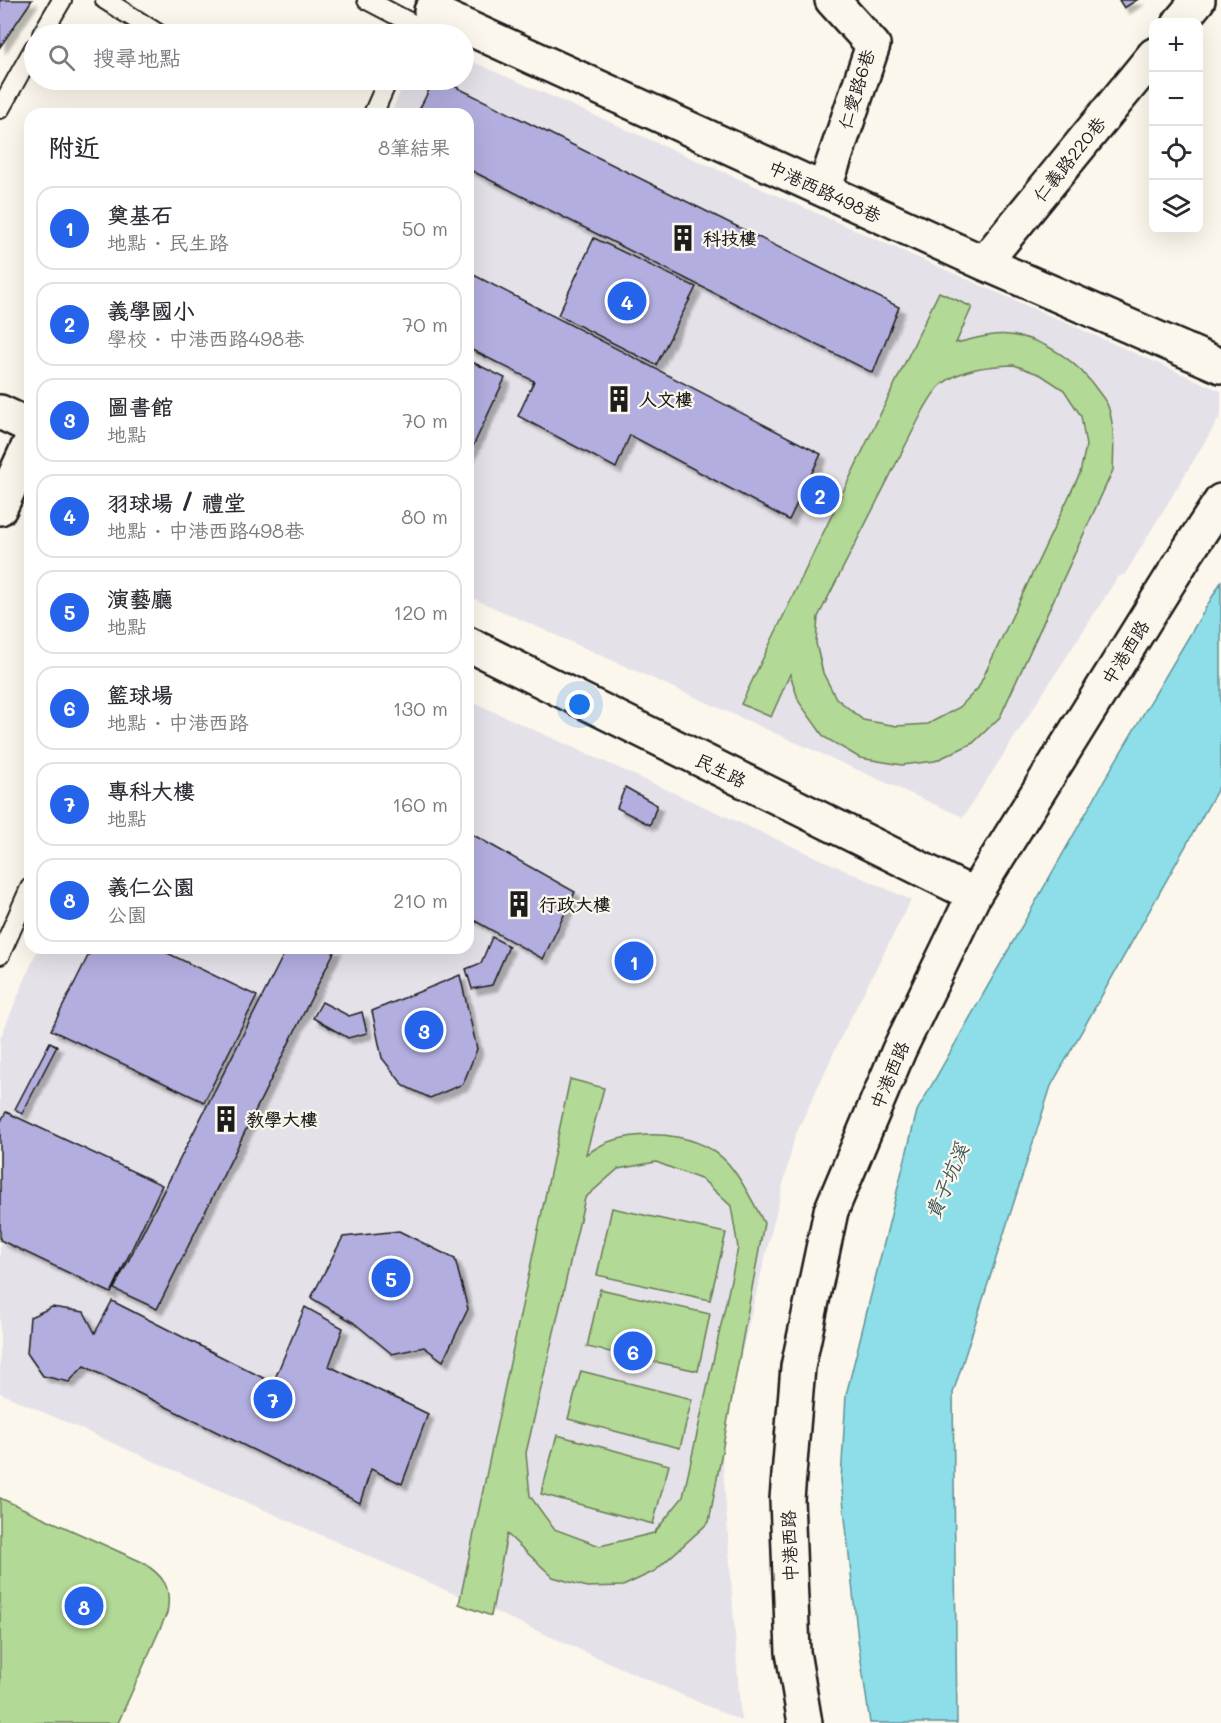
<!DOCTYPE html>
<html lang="zh-TW">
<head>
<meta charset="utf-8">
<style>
  :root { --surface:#fff; --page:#f7f7f7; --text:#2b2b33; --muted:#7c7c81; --line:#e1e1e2; --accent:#2563eb }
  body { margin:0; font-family:Mali,"LXGW WenKai TC",sans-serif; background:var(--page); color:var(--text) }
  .controls { position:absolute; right:18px; top:18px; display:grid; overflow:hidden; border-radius:12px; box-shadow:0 6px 24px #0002 }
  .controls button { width:54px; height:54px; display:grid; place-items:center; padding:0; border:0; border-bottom:2px solid var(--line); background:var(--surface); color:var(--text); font:30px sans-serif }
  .you { position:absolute; left:580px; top:705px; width:21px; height:21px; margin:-15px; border:4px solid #fff; border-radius:50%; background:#1a73e8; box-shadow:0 0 0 9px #1a73e833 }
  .badge { display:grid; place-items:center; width:39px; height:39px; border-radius:50%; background:var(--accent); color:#fff; font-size:20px; font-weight:700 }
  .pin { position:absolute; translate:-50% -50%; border:3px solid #fff; box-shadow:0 2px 6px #0006 }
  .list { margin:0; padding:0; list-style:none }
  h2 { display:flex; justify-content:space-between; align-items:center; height:78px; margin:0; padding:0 24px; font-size:26px }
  h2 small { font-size:20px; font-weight:400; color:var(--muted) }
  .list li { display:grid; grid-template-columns:39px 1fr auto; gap:18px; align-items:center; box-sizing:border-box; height:84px; margin:0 12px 12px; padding:0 12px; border:2px solid var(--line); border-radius:18px }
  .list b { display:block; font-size:22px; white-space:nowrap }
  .list p { margin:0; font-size:20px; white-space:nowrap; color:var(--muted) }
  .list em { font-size:20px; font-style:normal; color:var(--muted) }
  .icon { flex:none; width:33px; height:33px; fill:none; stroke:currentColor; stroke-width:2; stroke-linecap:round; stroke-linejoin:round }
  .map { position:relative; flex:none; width:1221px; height:1723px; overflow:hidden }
  .search { position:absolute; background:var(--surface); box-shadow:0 6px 24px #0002; left:24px; top:24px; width:450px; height:66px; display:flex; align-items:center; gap:15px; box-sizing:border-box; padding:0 21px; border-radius:33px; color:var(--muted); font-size:22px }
  .panel { position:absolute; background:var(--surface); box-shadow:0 6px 24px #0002; left:24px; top:108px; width:450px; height:846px; border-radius:18px }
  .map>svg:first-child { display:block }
</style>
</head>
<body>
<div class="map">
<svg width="1221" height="1723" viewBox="0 0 1221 1723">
  <defs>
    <filter id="shadow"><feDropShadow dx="5.5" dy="5.5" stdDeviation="1.5" flood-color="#0004"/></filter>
  </defs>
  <rect width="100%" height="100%" fill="#fbf7ec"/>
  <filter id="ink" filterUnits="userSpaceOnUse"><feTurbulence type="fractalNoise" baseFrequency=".0167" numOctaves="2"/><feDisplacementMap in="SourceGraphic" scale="12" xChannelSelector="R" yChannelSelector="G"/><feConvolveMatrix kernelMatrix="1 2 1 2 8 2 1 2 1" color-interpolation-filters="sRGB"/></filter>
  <g filter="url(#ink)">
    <path fill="#e5e1e8" d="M 464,58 L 1221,391 L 1221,415 L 1125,574 L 1118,577 L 963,817 L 468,596 L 468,114 L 391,114 L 405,80 L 464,80 Z
      M 468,700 L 911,900 L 844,1031 L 795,1136 L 721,1437 L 741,1721 L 0,1393 L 0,1039 L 38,948 L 468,948 Z"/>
    <path fill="#b2d995" stroke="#677a58" stroke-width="1.5" fill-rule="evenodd" d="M 939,292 L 972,307 L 956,343 C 973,339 992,333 1010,335 C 1046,339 1078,362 1098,391 C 1101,395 1106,401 1108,406 C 1115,427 1114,449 1113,470 L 1000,717 L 973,743 L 935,761 L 902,765 L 860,758 L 824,737 L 799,702 L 790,674 L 771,717 L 741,704 ZM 1014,365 L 1041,375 L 1064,390 L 1081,416 L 1086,446 L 1080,473 L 978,688 L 960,707 L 928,724 L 897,726 L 863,720 L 836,698 L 823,673 L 816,643 L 818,617 L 924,409 C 929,401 934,391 941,385 C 961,368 989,366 1014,365 Z
      M 570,1079 L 604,1088 L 586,1154 C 594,1150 603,1143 611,1141 C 652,1129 708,1133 734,1171 C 746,1187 755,1206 764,1223 L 709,1522 L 655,1571 L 623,1586 L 587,1587 L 553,1577 L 507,1534 L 491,1616 L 459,1604 ZM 656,1162 L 703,1180 L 731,1206 L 738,1248 L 683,1497 L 654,1533 L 600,1546 L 554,1529 L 530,1496 L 526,1453 L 585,1198 L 618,1169 Z
      M 612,1208 L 726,1233 L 710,1300 L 597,1275 Z
      M 600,1289 L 710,1314 L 698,1371 L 587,1347 Z
      M 581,1371 L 692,1399 L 680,1448 L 568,1419 Z
      M 557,1435 L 669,1465 L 653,1524 L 541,1494 Z
      M 0,1498 L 142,1562 C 164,1576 172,1587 167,1613 L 118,1723 L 0,1723 Z"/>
    <path fill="#8ddee8" stroke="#609096" stroke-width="1.5" d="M 1221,582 L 1221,783 L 1051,1086 L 953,1393 L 957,1723 L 870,1723 L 858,1640 L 841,1480 L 846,1395 L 917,1111 L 1112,767 Z"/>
    <path fill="#b2aedf" stroke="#1c1c1c" stroke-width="1.5" filter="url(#shadow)" d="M 0,0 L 32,0 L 0,47 Z
      M 1119,0 L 1137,0 L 1124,8 Z
      M 434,80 L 442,80 L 899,307 L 873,373 L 468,169 L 468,114 L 417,114 Z
      M 594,238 L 696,287 L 656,365 L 558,315 Z
      M 468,272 L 821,454 L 789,520 L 630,435 L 616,468 L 518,416 L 534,381 L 468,348 Z
      M 468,360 L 505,378 L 468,457 Z
      M 625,787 L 657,805 L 650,825 L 617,808 Z
      M 468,832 L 575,892 L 543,959 L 468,917 Z
      M 492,937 L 509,946 L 492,985 L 472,989 L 466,969 L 481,963 Z
      M 92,948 L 157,948 L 257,996 L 204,1102 L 51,1030 Z
      M 287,948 L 336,948 L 157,1309 L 114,1289 Z
      M 460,975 L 477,1049 L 463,1084 L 430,1098 L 404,1086 L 382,1058 L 372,1011 Z
      M 322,1002 L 349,1016 L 362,1012 L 367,1033 L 348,1038 L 313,1018 Z
      M 50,1042 L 57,1046 L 22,1114 L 15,1109 Z
      M 6,1112 L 162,1185 L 111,1293 L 0,1240 L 0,1123 Z
      M 399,1231 L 455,1259 L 468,1309 L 443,1361 L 424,1347 L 392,1354 L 353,1322 L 311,1298 L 343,1237 Z
      M 112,1301 L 273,1383 L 305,1307 L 343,1328 L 329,1366 L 428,1414 L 402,1484 L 371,1469 L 360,1503 L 84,1366 L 69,1382 L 43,1376 L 27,1353 L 30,1317 L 52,1307 L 84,1312 L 95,1333 Z"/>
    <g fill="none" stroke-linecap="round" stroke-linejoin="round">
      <defs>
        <path id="service" d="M 105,0 L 159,34
          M 367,0 L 413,24
          M 42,34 L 62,0
          M 0,109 L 34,48
          M 373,114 L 388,80
          M 0,955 L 30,888"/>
        <path id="minor" d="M 431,11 L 984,263 L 1221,366
          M 1180,22 L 1198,0
          M 824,190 L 873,45 L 832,0
          M 984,263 L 1154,55
          M 0,412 L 30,426
          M 0,508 L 30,443
          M 468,644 L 974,895
          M 805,1723 L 793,1652 L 787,1499 L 798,1367 L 831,1211 L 899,1050 L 974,895 L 1188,551 L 1221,501"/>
      </defs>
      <use href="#service" stroke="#1c1c1c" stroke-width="22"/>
      <use href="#minor" stroke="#1c1c1c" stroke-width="38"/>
      <use href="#service" stroke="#fbf7ec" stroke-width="18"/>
      <use href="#minor" stroke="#fbf7ec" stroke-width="33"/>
    </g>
  </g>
  <defs>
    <symbol id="building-bare" viewBox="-9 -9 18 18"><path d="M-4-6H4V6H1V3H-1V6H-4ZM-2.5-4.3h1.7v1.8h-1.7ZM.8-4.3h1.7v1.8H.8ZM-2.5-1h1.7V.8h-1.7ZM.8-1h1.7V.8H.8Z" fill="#1c1c1c" stroke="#fbf7ec" stroke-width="2.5" paint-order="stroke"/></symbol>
  </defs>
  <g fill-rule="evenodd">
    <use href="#building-bare" x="664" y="219" width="38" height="38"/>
    <use href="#building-bare" x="600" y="380" width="38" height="38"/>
    <use href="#building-bare" x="500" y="885" width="38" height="38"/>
    <use href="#building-bare" x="207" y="1100" width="38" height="38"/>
  </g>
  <g text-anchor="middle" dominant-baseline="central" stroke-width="4.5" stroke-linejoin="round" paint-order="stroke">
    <g font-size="18" fill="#1c1c1c" stroke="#fbf7ec">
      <text transform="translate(856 89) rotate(-73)">仁愛路6巷</text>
      <text transform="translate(1069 159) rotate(-51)">仁義路220巷</text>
      <text transform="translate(825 191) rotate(25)">中港西路498巷</text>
      <text transform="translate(1125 652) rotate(-58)">中港西路</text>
      <text transform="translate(721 770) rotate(26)">民生路</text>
      <text transform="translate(889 1075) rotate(-67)">中港西路</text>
      <text transform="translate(789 1546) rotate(-92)">中港西路</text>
    </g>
    <g font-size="18" font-weight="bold" fill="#1c1c1c" stroke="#fbf7ec" text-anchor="start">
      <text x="703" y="238">科技樓</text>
      <text x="639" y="399">人文樓</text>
      <text x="539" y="904">行政大樓</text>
      <text x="246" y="1119">教學大樓</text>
    </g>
    <g font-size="20" font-style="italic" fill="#3e5659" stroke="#fbf7ec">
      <text transform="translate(946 1181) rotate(-67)">貴子坑溪</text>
    </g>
  </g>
</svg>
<div class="controls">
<button>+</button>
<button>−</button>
<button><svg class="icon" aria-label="locate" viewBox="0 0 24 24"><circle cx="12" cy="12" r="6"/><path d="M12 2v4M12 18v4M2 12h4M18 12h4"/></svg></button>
<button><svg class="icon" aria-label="layers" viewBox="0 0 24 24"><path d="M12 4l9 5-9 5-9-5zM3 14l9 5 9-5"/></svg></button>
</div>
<div class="you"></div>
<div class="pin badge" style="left:634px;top:961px">1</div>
<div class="pin badge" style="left:820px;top:495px">2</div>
<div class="pin badge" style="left:424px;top:1030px">3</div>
<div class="pin badge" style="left:627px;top:301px">4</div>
<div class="pin badge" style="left:391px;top:1278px">5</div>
<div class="pin badge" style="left:633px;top:1351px">6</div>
<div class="pin badge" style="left:273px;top:1399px">7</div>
<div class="pin badge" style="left:84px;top:1606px">8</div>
<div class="search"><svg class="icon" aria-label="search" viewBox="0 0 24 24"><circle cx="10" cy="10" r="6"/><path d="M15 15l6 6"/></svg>搜尋地點</div>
<section class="panel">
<h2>附近<small>8筆結果</small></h2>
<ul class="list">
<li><span class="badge">1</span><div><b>奠基石</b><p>地點 · 民生路</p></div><em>50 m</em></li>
<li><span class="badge">2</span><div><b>義學國小</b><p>學校 · 中港西路498巷</p></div><em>70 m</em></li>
<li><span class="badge">3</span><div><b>圖書館</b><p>地點</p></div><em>70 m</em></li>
<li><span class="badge">4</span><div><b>羽球場 / 禮堂</b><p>地點 · 中港西路498巷</p></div><em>80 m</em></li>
<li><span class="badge">5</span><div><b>演藝廳</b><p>地點</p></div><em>120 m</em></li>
<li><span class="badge">6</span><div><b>籃球場</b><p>地點 · 中港西路</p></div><em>130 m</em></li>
<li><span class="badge">7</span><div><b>專科大樓</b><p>地點</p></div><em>160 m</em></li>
<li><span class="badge">8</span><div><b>義仁公園</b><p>公園</p></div><em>210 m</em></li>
</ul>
</section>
</div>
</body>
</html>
